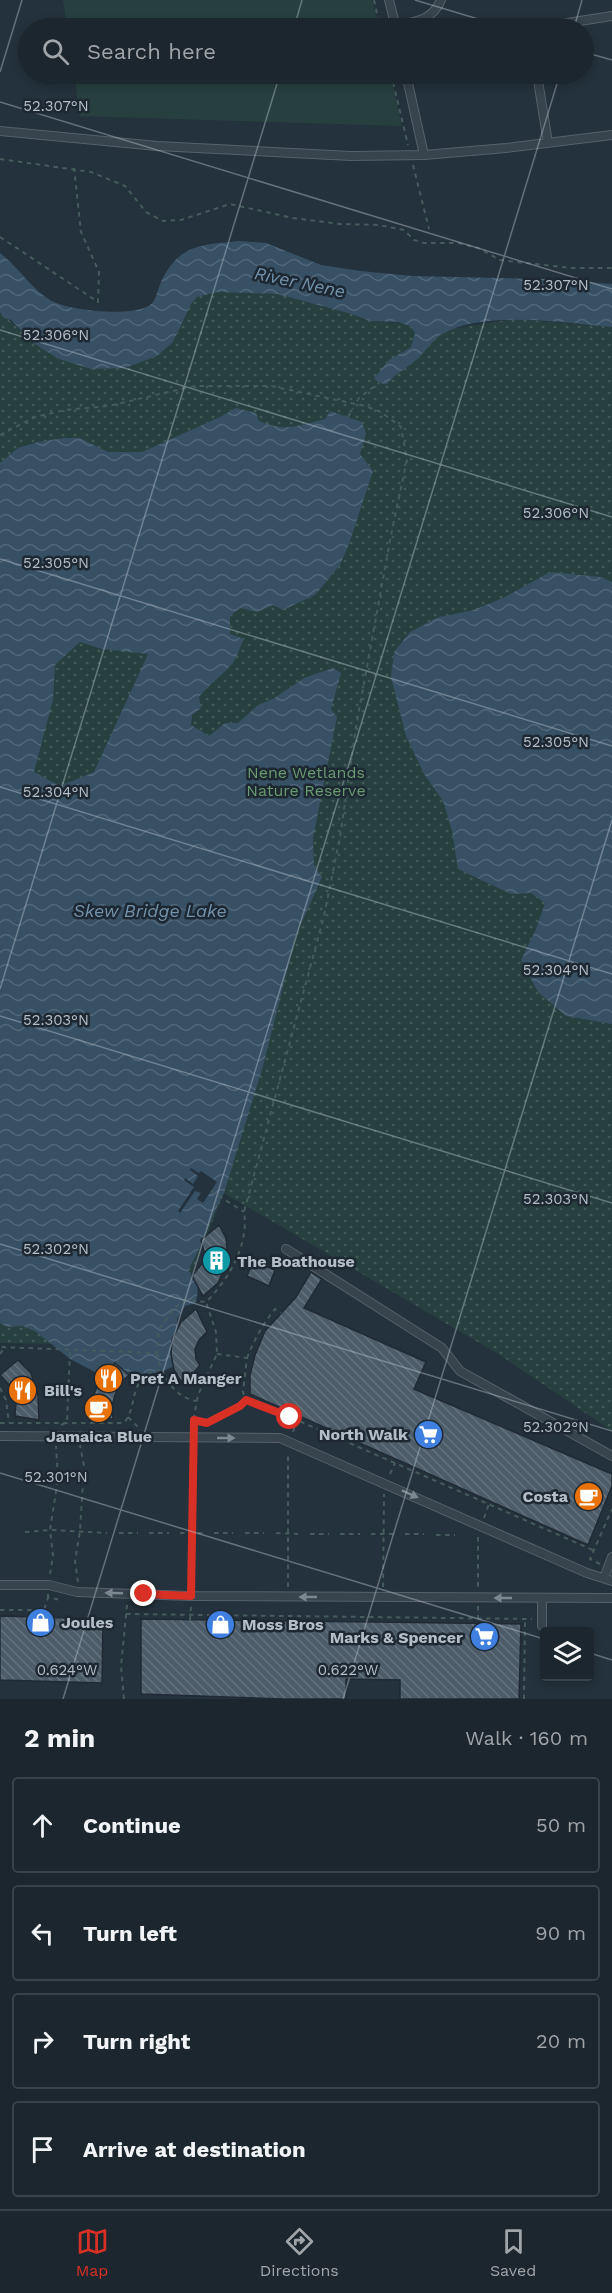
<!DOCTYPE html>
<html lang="en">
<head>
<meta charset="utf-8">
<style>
  :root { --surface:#1b262e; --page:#242e36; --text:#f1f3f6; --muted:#a0a5aa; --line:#39434a; --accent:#d93025 }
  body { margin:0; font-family:"Work Sans",sans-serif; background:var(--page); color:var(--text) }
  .controls { position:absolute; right:18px; bottom:18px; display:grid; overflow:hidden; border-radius:6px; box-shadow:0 3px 9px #0003 }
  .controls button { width:54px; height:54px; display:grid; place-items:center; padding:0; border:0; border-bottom:2px solid var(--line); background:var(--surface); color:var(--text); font:30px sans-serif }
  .stop { position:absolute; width:18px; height:18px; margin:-14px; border:4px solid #d93025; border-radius:50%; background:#fff }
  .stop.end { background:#d93025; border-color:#fff; box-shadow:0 2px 6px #0008 }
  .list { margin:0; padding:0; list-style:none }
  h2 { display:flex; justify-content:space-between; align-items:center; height:78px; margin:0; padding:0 24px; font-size:26px }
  h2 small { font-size:20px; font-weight:400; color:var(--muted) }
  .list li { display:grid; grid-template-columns:39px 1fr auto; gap:18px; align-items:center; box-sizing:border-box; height:96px; margin:0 12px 12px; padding:0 12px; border:2px solid var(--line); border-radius:6px }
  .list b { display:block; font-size:22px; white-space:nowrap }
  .list em { font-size:20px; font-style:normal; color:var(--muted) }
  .icon { flex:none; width:33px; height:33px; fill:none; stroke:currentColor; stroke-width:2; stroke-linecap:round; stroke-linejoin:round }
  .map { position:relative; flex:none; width:612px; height:1699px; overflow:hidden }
  .search { position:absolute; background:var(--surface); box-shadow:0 3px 9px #0003; left:18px; right:18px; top:18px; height:66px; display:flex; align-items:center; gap:15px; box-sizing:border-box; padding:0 21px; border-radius:33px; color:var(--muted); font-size:22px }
  .sheet { height:510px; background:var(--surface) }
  nav { display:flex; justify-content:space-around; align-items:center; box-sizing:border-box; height:84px; border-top:2px solid var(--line); background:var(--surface); font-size:16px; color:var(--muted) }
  nav a { display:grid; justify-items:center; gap:3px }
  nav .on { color:var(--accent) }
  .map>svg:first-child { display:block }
</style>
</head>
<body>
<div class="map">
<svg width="612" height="1699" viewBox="0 0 612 1699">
  <defs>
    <pattern id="park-dots" width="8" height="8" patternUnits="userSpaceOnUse" patternTransform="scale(1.5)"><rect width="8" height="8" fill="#27403f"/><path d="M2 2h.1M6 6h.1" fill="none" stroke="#445a59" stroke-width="1.8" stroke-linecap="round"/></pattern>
    <pattern id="water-waves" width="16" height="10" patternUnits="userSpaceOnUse" patternTransform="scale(1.5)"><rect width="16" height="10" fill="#375064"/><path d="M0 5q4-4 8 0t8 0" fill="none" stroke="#526779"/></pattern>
    <pattern id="building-back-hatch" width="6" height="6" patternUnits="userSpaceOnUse" patternTransform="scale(1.5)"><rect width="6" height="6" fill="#4c5c69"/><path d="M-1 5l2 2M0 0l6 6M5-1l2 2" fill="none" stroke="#63727d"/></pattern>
  </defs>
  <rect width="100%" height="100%" fill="#24323d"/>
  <path fill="#27403f" d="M 63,0 L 372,0 L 379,28 L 67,28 Z
    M 74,74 L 390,74 L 402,126 L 80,116 Z"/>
  <path fill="url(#park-dots)" d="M 217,292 L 277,294 L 352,314 L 370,321 L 458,328 L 513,319 L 612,327 L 612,1431 L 500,1355 L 224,1193 L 162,1346 L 0,1343 L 0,312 L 21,331 L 76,363 L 91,369 L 125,368 L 173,342 L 190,304 L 197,297 Z"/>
  <path fill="url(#water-waves)" fill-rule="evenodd" d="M 239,241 L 266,243 L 321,265 L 361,271 L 412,276 L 546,279 L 612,284 L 612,327 C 565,323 487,310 444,333 C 432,339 425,353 415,361 C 405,369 395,374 387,384 L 379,383 L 374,378 L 389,360 L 411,347 L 415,333 L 410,326 L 398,322 L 370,321 L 352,314 L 277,294 L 217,292 L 197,297 L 191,304 L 173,342 L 157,356 L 125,368 L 91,369 L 59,359 L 44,350 L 32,342 L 11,320 L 4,318 L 0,312 L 0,253 C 18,267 32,289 50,300 C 67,311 141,319 153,302 C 158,294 159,284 164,276 C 182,243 205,245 239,241 Z
    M 236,408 L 256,413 L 259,421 C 285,432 298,426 325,419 L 330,411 L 362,422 L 366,434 L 360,454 L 373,471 L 349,544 L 340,565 L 315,595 L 283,610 L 273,605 L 257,612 L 240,608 L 230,616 L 230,634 L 244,639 C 240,646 238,655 234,661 C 224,675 209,684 199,697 L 201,708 L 192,715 L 191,725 L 209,736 L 225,723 L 238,723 L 258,705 L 273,699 L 304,678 L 333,668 L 341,673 L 331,709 L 337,717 L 313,838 L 314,866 L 322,877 L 296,935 L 263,1066 L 224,1193 C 210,1218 203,1246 188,1270 C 198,1282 199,1288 196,1303 L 185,1306 L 177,1319 L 177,1328 L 185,1339 L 188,1360 L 161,1372 L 133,1376 L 97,1373 L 70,1359 L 35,1331 L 22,1326 L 7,1327 L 0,1323 L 0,463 L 18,448 L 38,442 L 64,438 L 80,438 L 108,452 L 142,452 L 220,417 ZM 80,642 L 102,649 L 148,654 L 94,772 L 60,786 L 34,772 L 53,700 L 55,665 Z
    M 550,572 L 601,577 L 612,582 L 612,1024 L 566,1016 L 538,992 L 521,960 L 536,929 L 545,903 L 531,893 L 511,894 L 458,869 L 452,831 L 443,801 L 424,774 L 406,736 L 391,677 L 394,652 L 410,632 L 439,617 L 474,610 L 505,597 Z"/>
  <path fill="#24323d" d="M 191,1168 L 199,1173 L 201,1171 L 217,1182 L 203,1203 L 197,1199 L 201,1193 L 195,1191 L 180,1213 L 178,1211 L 194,1187 L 184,1180 L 185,1178 L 193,1184 L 198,1176 L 190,1170 Z"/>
  <path fill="url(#building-back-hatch)" stroke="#1f2a34" stroke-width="1.5" d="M 219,1225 L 226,1238 L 228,1261 L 218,1283 L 203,1296 L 192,1276 L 204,1261 L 205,1255 L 201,1240 Z
    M 253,1261 L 275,1270 L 269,1286 L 247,1276 Z
    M 311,1272 L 322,1279 L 304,1308 L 426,1362 L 414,1389 L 612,1474 L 612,1486 L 588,1545 L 250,1394 L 250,1375 L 255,1355 L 265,1331 L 296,1297 Z
    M 196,1309 L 207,1332 L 199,1340 L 195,1349 L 196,1359 L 200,1365 L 184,1386 L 174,1370 L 171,1354 L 172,1340 L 181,1322 Z
    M 18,1360 L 31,1373 L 38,1396 L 39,1420 L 15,1416 L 16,1400 L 11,1387 L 0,1375 Z
    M 115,1363 L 129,1375 L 118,1385 L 112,1406 L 113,1419 L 92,1419 L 91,1402 L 101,1376 Z
    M 0,1616 L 103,1619 L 102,1683 L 0,1680 Z
    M 141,1619 L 521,1624 L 519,1699 L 400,1699 L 400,1680 L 346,1679 L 346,1699 L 284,1699 L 141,1694 Z"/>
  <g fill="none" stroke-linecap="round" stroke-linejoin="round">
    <defs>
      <path id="lane" d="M 389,0 L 396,28
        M 395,26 C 415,22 432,21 441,0
        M 550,28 L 561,24 L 612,16
        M 406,74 L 424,155
        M 537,74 L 548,143
        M 0,131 L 157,146 L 351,156 L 424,155 L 506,148 L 612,135
        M 286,1249 L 442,1348 L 460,1371 L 612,1456
        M 0,1436 L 280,1438 L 587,1573 L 612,1581
        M 604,1578 L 612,1557
        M 0,1585 L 49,1585 L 77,1592 L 191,1596 L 612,1598
        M 542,1626 L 542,1598"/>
    </defs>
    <use href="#lane" stroke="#56616b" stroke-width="10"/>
    <path stroke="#455c5c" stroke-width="2" stroke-dasharray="4.5 4.5" stroke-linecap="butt" d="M 374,0 L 380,28
      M 391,74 L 408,145
      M 0,159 L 91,172 L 125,186 L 146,212 L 163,221 L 181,220 L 230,204 L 293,218 L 340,224 L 379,225 L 404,230 L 414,240 L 424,243 L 458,243 L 478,248 L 500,260 L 572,268 L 612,268
      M 413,165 L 429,229
      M 0,237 L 98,302 L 99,272 L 81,232 L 74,168
      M 357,401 L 360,397 L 379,383
      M 348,417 L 353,408
      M 0,435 L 35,417 L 65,410 L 108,406 L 195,386 L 271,386 L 365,406 L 381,412 L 401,427 L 407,460 L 392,530 L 356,727 L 340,837 L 324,916 L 244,1212 C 249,1245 229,1279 206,1302 L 187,1300 L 180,1303 L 174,1309 L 159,1329 L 157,1353 L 0,1347
      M 211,1191 L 244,1212
      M 157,1353 C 161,1374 173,1397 196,1401
      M 0,1354 L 5,1347
      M 217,1354 L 247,1358 L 243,1392 L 245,1399
      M 247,1358 C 254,1340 263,1324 275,1309 L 281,1313
      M 0,1388 L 6,1400 L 9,1423
      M 128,1417 L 139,1428
      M 194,1420 L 207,1423 L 240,1405 L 246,1400 L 290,1417 L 593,1550
      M 0,1423 L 124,1423 C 139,1405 127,1376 160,1370
      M 61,1425 L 67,1422 L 70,1350
      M 192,1428 L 198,1395 L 217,1354 L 216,1332 L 206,1302
      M 293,1432 L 297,1420
      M 390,1474 L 395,1463
      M 484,1518 L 490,1501
      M 25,1532 L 50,1530 L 107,1533
      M 119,1533 L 138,1533
      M 149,1533 L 169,1533
      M 180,1533 L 203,1533
      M 214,1533 L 233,1533
      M 245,1533 L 264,1533
      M 276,1533 L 298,1534
      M 310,1534 L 329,1534
      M 340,1534 L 360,1534
      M 371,1534 L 394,1534
      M 405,1534 L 424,1534
      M 436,1535 L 455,1535
      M 478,1537 L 478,1588
      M 600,1564 L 590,1559 L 612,1509
      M 50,1574 L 53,1555 L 50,1530 L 58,1479 L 56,1446
      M 78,1582 L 75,1561 L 80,1531 L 84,1466 L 80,1445
      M 191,1587 L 192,1448
      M 288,1587 L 288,1452
      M 383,1587 L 384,1494
      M 48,1594 L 48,1597 L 60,1600
      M 478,1606 L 478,1624
      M 0,1610 L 44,1610 L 48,1598
      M 126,1614 L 532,1619
      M 190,1620 L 191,1607
      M 124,1699 L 121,1666 L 127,1605
      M 524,1699 L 525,1619"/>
    <use href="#lane" stroke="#37434d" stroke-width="8"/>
  </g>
  <defs><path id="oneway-solid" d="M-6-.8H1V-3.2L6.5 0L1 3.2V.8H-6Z" transform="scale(1.5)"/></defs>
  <g fill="#7b8791">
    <use href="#oneway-solid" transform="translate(226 1438)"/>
    <use href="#oneway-solid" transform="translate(410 1494) rotate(24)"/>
    <use href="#oneway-solid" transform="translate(114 1593) rotate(-178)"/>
    <use href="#oneway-solid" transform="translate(308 1597) rotate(-180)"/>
    <use href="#oneway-solid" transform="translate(503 1598) rotate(180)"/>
  </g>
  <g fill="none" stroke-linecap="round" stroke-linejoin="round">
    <path stroke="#d93025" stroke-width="8" d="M 144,1594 L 191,1596 L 194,1420 L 207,1423 L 240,1406 L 246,1400 L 290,1417"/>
  </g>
  <path fill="none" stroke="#b3bec9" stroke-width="1.5" stroke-opacity="0.45" d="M 415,0 L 508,28M 294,28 L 302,0M 574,28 L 582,0M 584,52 L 612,60M 0,72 L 22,0M 0,102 L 612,289M 0,330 L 612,517M 0,559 L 612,746M 0,787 L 612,974M 0,989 L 280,74M 0,1016 L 612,1203M 0,1244 L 612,1431M 0,1473 L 544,1639M 590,1653 L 612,1660M 63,1699 L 560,74M 343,1699 L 612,820"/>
  <defs>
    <symbol id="building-disc" viewBox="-11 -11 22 22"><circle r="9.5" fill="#0f9aa8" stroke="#1d2832"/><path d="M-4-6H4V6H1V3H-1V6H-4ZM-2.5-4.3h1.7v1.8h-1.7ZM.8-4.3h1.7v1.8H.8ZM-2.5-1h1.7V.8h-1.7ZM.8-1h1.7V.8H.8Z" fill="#fff"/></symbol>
    <symbol id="restaurant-disc" viewBox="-11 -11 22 22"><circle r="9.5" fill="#e8710a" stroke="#1d2832"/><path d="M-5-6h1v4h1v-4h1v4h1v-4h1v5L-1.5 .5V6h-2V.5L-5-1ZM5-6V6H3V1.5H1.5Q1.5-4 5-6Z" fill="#fff"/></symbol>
    <symbol id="cafe-disc" viewBox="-11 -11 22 22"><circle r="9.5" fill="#e8710a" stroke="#1d2832"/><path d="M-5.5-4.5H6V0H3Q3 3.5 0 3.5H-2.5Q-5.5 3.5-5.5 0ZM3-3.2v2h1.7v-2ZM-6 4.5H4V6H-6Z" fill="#fff"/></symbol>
    <symbol id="supermarket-disc" viewBox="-11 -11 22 22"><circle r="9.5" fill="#3f7fe0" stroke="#1d2832"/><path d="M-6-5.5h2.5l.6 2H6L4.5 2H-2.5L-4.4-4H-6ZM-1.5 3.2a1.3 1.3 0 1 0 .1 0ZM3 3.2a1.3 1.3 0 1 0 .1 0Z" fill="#fff"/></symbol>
    <symbol id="shop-disc" viewBox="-11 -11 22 22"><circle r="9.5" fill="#3f7fe0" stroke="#1d2832"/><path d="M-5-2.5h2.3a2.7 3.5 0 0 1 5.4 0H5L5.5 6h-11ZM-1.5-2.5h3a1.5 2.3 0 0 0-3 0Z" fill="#fff"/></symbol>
  </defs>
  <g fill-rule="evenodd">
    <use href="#building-disc" x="200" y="1244" width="33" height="33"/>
    <use href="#restaurant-disc" x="92" y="1362" width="33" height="33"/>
    <use href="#restaurant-disc" x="6" y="1374" width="33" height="33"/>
    <use href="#cafe-disc" x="82" y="1392" width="33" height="33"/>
    <use href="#supermarket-disc" x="412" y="1418" width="33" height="33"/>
    <use href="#cafe-disc" x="572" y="1480" width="33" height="33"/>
    <use href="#shop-disc" x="24" y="1606" width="33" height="33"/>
    <use href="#shop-disc" x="204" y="1608" width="33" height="33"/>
    <use href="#supermarket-disc" x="468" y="1620" width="33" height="33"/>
  </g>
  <g text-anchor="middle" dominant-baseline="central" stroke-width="5" stroke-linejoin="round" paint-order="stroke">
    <g font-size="16" fill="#6a9a6f" stroke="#1d2832">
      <text x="306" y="772">Nene Wetlands<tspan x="306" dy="18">Nature Reserve</tspan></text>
    </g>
    <g font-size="16" font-weight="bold" fill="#b3bec9" stroke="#1d2832" text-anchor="start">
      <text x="237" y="1261">The Boathouse</text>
      <text x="130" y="1378">Pret A Manger</text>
      <text x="44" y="1390">Bill's</text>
      <text x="408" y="1434" text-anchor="end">North Walk</text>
      <text x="99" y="1436" text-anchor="middle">Jamaica Blue</text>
      <text x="568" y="1496" text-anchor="end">Costa</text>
      <text x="61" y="1622">Joules</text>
      <text x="242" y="1624">Moss Bros</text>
      <text x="463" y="1637" text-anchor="end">Marks &amp; Spencer</text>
    </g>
    <g font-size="18" font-style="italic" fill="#7393ac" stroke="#1d2832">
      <text transform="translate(300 282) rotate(12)">River Nene</text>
      <text x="150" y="910">Skew Bridge Lake</text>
    </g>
  </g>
  <g font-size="15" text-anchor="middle" fill="#b3bec9" stroke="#1d2832" stroke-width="5" stroke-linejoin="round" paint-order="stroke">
    <text x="56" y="111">52.307°N</text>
    <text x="556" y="290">52.307°N</text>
    <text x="56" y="340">52.306°N</text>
    <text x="556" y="518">52.306°N</text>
    <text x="56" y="568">52.305°N</text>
    <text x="556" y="747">52.305°N</text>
    <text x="56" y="797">52.304°N</text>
    <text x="556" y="975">52.304°N</text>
    <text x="56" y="1025">52.303°N</text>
    <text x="556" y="1204">52.303°N</text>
    <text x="56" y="1254">52.302°N</text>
    <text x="556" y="1432">52.302°N</text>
    <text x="56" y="1482">52.301°N</text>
    <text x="67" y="1675">0.624°W</text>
    <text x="348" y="1675">0.622°W</text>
  </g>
</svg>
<div class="controls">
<button><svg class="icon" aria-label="layers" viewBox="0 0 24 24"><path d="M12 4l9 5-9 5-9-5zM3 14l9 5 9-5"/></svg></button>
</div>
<div class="stop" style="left:290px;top:1417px"></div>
<div class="stop end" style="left:144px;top:1594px"></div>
<div class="search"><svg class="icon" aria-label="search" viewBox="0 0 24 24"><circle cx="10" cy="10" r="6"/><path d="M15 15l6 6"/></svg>Search here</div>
</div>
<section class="sheet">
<h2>2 min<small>Walk · 160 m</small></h2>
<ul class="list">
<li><svg class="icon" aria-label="ahead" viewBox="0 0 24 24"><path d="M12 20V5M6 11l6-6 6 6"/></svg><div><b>Continue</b></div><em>50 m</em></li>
<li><svg class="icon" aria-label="left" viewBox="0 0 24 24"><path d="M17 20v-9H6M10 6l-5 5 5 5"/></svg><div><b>Turn left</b></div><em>90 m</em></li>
<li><svg class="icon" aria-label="right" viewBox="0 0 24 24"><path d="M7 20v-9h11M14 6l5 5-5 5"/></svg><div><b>Turn right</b></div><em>20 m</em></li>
<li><svg class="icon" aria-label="arrive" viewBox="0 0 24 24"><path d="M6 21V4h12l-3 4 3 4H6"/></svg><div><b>Arrive at destination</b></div></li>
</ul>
</section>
<nav>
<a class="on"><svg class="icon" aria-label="map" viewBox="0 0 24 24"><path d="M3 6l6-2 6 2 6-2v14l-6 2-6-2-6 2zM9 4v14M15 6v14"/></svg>Map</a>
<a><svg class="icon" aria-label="directions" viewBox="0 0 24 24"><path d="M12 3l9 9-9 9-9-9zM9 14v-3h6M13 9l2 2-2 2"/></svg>Directions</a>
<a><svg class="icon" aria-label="saved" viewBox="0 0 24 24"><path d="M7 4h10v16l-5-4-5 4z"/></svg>Saved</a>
</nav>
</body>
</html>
